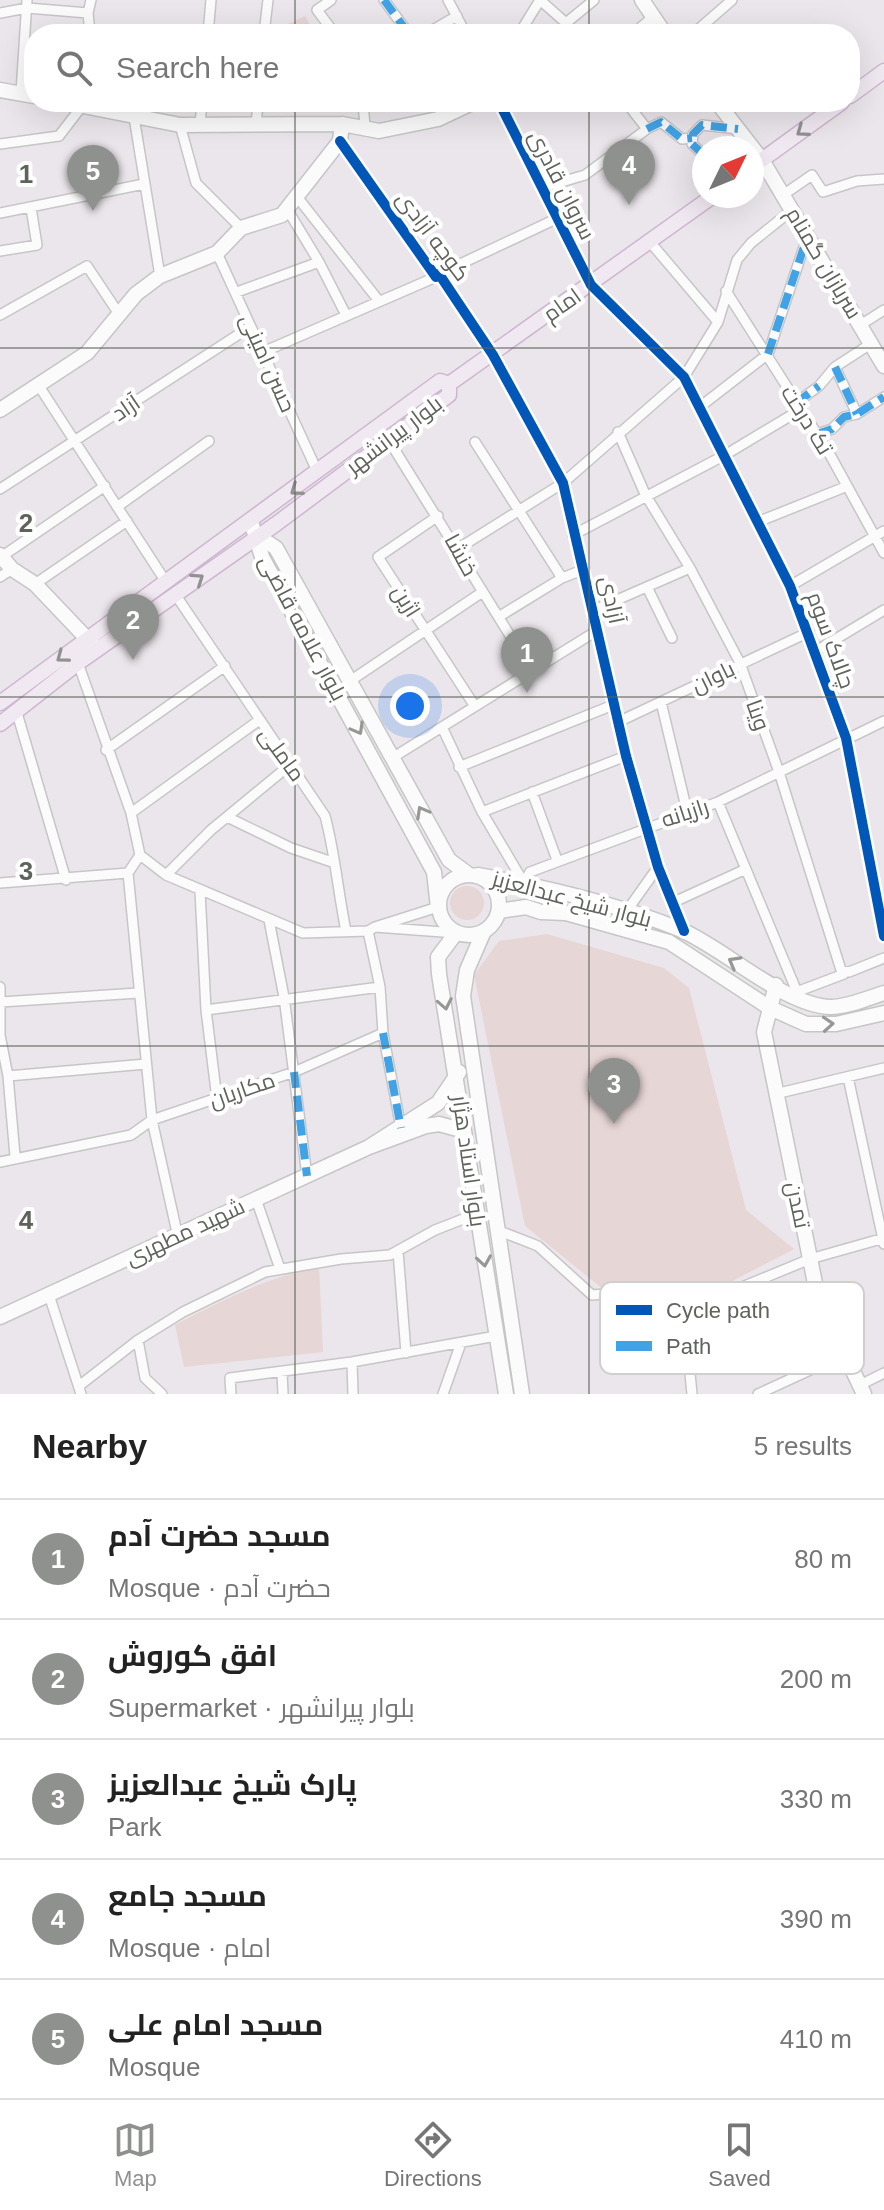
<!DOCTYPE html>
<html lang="en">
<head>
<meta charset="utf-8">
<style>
  :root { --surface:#fff; --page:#f6f6f6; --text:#222; --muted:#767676; --line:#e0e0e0; --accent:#8f918e }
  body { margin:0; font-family:Arial,Cairo,sans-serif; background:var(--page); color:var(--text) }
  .compass { position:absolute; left:692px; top:136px; width:72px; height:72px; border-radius:50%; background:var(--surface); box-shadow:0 8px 32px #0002; rotate:47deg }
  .you { position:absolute; left:410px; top:706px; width:28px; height:28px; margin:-20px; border:6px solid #fff; border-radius:50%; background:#1a73e8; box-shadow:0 0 0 12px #1a73e833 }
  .badge { display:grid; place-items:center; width:52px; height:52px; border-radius:50%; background:var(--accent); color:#fff; font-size:26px; font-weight:700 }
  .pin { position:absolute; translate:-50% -66px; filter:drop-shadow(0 2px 4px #0008) }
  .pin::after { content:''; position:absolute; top:42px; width:28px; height:24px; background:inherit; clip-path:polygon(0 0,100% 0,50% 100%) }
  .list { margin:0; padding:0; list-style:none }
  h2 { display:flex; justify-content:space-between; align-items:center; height:104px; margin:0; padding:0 32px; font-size:34px }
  h2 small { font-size:26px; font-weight:400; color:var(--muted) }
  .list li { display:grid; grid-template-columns:52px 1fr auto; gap:24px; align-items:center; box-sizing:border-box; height:120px; padding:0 32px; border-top:2px solid var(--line) }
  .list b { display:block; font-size:30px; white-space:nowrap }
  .list p { margin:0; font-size:26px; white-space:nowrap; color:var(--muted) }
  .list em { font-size:26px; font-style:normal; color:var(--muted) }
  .icon { flex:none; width:44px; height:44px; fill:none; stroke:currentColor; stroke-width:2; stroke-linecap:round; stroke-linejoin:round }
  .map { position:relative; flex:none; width:884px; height:1394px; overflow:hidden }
  .search { position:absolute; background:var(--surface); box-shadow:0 8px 32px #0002; left:24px; right:24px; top:24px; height:88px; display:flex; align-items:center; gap:20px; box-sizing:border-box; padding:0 28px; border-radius:32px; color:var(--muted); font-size:30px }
  .sheet { height:704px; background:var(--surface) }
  nav { display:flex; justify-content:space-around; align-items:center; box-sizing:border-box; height:112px; border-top:2px solid var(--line); background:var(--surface); font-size:22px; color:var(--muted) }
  nav a { display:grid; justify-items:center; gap:4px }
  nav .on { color:var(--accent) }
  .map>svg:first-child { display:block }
</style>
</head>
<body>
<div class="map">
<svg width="884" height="1394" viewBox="0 0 884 1394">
  <rect width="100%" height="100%" fill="#ebe6eb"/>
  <path fill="#e6d6d5" d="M 305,16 L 316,34 L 276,34 L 276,30 Z
    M450 903a17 17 0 1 1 34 0a17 17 0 1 1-34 0Z
    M 547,934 L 664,968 L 689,988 L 746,1210 L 794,1249 L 692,1302 L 667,1285 L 608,1293 L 525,1226 L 474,975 L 499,941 Z
    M 319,1266 L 323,1352 L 184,1367 L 175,1325 C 223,1300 266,1278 319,1266 Z"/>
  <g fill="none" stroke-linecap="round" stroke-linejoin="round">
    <defs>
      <path id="street" d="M 331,0 L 317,10 L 335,34
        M 384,0 L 409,34
        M 448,0 L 466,34
        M 0,13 L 27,8 L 88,13
        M 90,34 L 88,13 L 91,0
        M 208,34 L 211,0
        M 264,34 L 268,0
        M 426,34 L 457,16
        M 519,34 L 540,0 L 566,23 L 594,0
        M 633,34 L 653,17
        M 693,34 L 732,0
        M 21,93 L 27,0
        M 363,102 L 365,127
        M 499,102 L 591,285 L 684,377 L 790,586 L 846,738 L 884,936
        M 134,117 L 160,276
        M 180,125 L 196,183 L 241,228
        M 200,125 L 202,102
        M 256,126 L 258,102
        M 647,129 L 661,122 L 682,139 L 692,138
        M 340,141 L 436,277 L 439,274 L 493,355 L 563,483 L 626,756 L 658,867 L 684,931
        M 0,144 L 59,136 L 82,106
        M 704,155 L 692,144 L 693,134 L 702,125 L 738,129
        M 541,188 L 585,175 L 647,129 L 626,102
        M 783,195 L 812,175 L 823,192 L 857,181 L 884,179
        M 298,198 L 379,301
        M 287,209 L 319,262 L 346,315
        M 0,213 L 144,184
        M 650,242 L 718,322
        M 0,251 L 37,245 L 31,208
        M 217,253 L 318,473
        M 439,274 L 558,218
        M 726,291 L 829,453 L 884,553
        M 237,292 L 319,262
        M 0,315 L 87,266 L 119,314
        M 862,324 L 884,310
        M 263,352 L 436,277
        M 835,367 L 857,414
        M 37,383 L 166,582
        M 796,403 L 819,386 L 835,367 L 869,345
        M 701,406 L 768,354 L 808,235
        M 618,432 L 645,494 L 690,568 L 740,663 L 779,772 L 841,970 L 849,972 L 884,958
        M 817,434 L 832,429 L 844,417 L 857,414 L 884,397
        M 388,439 L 532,671
        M 475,442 L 562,578
        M 0,489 L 250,327
        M 117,507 L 209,441
        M 438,516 L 378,557 L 474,705
        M 760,521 L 845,487
        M 573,535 L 725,455 L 800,410
        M 459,548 L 563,483 L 684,377 L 718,322 L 737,260 L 751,243 L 792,210
        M 1,557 L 105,486
        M 0,577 L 12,569
        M 35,584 L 127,521
        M 790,586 L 884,531
        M 647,587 L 672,638
        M 175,594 L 325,816 C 335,853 338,892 346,931
        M 594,610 L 690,568
        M 500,616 L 562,578 L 585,569
        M 816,651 L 884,610
        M 78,663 L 131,813 L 140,855
        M 350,681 L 481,593
        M 661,702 L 687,811
        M 17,713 L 66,880
        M 618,722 L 809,632
        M 442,727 L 482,812 L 524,883 L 530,872 L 718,802 L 884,721
        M 106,750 L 225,666
        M 392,758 L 598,630
        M 459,767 L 613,705
        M 532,792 L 557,860
        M 718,802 L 797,992
        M 482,812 L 626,756
        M 131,813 L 258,721
        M 227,817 L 291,848 L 332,862
        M 140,855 L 166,875 L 303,933 L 368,931 L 375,927
        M 128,873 L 152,1120 L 178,1237
        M 166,875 L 211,830 L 291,764
        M 0,883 L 128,873 L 140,855
        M 200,891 L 206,1010 L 217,1099
        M 674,902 L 746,869
        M 438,907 L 375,927 L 456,933
        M 626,912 L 658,867
        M 269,920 L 284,997 L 307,1176
        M 0,987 L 0,1035 L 8,1076 L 15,1156
        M 791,994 L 844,974
        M 1,1002 L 138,993
        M 206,1010 L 380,987
        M 383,1033 L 401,1128
        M 8,1076 L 146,1064
        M 848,1077 L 884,1244
        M 775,1094 L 884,1068
        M 0,1162 L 131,1135 L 152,1120 L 294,1072 L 383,1033 L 380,987 L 368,931
        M 256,1199 L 280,1269
        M 497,1230 L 538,1246 L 592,1295 L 669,1289 L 684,1311
        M 398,1251 L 406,1353
        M 49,1295 L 81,1394
        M 684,1311 L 810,1259 L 884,1238
        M 684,1311 L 692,1394
        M 138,1340 L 145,1378 L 162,1394
        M 688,1356 L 818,1298
        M 352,1362 L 353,1394
        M 282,1372 L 283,1394
        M 860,1385 L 884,1373
        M 79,1386 L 138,1340 L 183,1312 L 265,1272 L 341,1259 L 390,1255 L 435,1230 L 476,1214
        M 231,1394 L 230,1378 L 352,1362 L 496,1336
        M 443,1394 L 461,1343
        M 758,1394 L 845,1354"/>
      <path id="secondary" d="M 642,0 L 665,34
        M 0,90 L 34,96
        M 63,102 L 180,125 L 342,124 L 379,131 L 438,119 L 474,102
        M 717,102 L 762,160 L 884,366
        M 0,410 L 87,353 L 136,294 L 160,276 L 217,253 L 241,228 L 282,215 L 340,141 L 342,124
        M 251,522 L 262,557 L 434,872 L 438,907
        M 258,536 L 276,548 L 449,860 L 468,874
        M 0,555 L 12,569 L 35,584 L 94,646
        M439 905a30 30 0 1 1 60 0a30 30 0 1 1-60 0Z
        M 478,875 C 545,887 616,904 679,929 C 723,947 784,1006 831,1007 C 848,1007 868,998 884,993
        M 499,911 L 526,907 L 541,912 L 566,913 L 669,942 L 770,1008 L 806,1024 L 836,1024 L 884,1013
        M 484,931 L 467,970 L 463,996 L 522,1394
        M 456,933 L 438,957 L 439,974 L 506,1394
        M 776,985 L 764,1032 L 818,1298 L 864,1394
        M 459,1072 L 438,1103 L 369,1147 L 426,1126 L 439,1124 L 461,1130 L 465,1137
        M 0,1317 L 369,1147"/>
      <path id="primary" d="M 850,96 L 884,71
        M 752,167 L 842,102
        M 449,384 L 713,196
        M 0,703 L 440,381 L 449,384
        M 0,724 L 78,663 L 276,524 L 449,395 L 449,384"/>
    </defs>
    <use href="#street" stroke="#c7c6c6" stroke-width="12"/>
    <use href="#secondary" stroke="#c6c6c6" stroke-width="17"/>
    <use href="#primary" stroke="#cdb7d0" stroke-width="17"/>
    <use href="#street" stroke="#fcfbfc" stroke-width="9"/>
    <use href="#secondary" stroke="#fcfbfc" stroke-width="14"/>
    <use href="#primary" stroke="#f1e9f1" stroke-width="14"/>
    <path stroke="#42a2e6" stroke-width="8" stroke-dasharray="16 8" stroke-linecap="butt" d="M 384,0 L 409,34
      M 647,129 L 661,122 L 682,139 L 692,138
      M 704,155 L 692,144 L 693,134 L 702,125 L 738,129
      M 768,354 L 808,235
      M 835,367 L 857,414
      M 796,403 L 819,386
      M 817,434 L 832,429 L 844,417 L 857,414 L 884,397
      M 383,1033 L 401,1128
      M 294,1072 L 307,1176"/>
    <defs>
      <path id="cycleway" d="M 499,102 L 591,285 L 684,377 L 790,586 L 846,738 L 884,936
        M 340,141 L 436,277 L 439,274 L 493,355 L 563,483 L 626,756 L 658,867 L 684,931"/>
    </defs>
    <use href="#cycleway" stroke="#fff" stroke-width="15"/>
    <use href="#cycleway" stroke="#0057b8" stroke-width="10"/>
  </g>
  <defs><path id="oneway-chevron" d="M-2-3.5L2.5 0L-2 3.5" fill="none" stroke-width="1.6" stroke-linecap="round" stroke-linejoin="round" transform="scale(2)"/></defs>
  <g stroke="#919290">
    <use href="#oneway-chevron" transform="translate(802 131) rotate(144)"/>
    <use href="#oneway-chevron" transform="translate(296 490) rotate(144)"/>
    <use href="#oneway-chevron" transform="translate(198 579) rotate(-34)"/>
    <use href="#oneway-chevron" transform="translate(62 657) rotate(143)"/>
  </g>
  <g stroke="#959894">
    <use href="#oneway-chevron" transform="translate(358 729) rotate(61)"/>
    <use href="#oneway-chevron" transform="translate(422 812) rotate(-119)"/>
    <use href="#oneway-chevron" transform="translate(734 962) rotate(-151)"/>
    <use href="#oneway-chevron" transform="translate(445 1004) rotate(79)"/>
    <use href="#oneway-chevron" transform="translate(828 1024) rotate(-4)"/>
    <use href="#oneway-chevron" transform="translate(484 1261) rotate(81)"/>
  </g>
  <path fill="none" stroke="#5e635c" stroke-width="2" stroke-opacity="0.55" d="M 295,0 L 295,34M 589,0 L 589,34M 295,102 L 295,1394M 589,102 L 589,1394M 0,348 L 884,348M 0,697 L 884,697M 0,1046 L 884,1046"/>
  <g text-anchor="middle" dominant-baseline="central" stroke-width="8" stroke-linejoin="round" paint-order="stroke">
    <g font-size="22" fill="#5e635c" stroke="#fff">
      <text transform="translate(562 185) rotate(63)">سروان قادری</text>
      <text transform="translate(433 236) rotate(53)">کوچه آزادی</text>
      <text transform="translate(824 263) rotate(59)">سربازان گمنام</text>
      <text transform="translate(562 305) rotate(-35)">امام</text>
      <text transform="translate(268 363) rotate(66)">حسن امینی</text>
      <text transform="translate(126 408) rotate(-34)">آزاد</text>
      <text transform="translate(807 420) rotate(58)">تک درخت</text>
      <text transform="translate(394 435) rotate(-37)">بلوار پیرانشهر</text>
      <text transform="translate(461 555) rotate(61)">خنشا</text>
      <text transform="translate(612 600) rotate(78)">آزادی</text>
      <text transform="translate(406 601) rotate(58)">اژین</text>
      <text transform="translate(303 628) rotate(62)">بلوار علامه قاضی</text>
      <text transform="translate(831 640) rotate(70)">چالاک سوم</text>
      <text transform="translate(713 677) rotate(-26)">باوان</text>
      <text transform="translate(758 715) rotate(70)">وینا</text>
      <text transform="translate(282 754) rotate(54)">ماملی</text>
      <text transform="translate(685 813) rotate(-18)">رازیانه</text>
      <text transform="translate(572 899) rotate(15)">بلوار شیخ عبدالعزیز</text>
      <text transform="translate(242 1090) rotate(-19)">مکاریان</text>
      <text transform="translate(469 1161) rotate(82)">بلوار استاد هژار</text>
      <text transform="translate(798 1205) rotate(78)">تمدن</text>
      <text transform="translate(185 1232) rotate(-25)">شهید مطهری</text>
    </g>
  </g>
  <rect x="600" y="1282" width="264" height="92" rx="12" fill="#fff" stroke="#cfd0ce" stroke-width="2"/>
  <rect x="616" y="1305" width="36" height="10" fill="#0057b8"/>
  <rect x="616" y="1341" width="36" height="10" fill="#42a2e6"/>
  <g font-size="22" fill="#5e635c">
    <text x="666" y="1318">Cycle path</text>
    <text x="666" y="1354">Path</text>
  </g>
  <g font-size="26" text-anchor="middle" font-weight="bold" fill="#5e635c" stroke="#fff" stroke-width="8" stroke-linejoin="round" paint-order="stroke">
    <text x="26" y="183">1</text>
    <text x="26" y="532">2</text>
    <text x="26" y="880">3</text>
    <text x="26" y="1229">4</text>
  </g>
</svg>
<svg class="compass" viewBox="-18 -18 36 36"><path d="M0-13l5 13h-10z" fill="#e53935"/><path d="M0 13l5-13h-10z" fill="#767676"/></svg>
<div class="you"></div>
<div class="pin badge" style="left:527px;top:693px">1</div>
<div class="pin badge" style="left:133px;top:660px">2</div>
<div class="pin badge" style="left:614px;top:1124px">3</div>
<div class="pin badge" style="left:629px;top:205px">4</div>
<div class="pin badge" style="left:93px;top:211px">5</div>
<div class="search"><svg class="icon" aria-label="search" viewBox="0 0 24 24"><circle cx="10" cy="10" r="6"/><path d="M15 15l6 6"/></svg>Search here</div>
</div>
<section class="sheet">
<h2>Nearby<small>5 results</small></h2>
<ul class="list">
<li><span class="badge">1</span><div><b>مسجد حضرت آدم</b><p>Mosque · حضرت آدم</p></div><em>80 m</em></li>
<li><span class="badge">2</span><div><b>افق کوروش</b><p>Supermarket · بلوار پیرانشهر</p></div><em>200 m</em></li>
<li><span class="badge">3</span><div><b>پارک شیخ عبدالعزیز</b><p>Park</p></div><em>330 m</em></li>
<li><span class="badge">4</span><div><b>مسجد جامع</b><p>Mosque · امام</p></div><em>390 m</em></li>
<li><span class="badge">5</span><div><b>مسجد امام علی</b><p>Mosque</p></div><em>410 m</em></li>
</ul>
</section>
<nav>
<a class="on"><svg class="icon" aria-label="map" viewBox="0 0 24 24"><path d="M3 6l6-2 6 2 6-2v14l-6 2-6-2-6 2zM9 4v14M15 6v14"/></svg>Map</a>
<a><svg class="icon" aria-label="directions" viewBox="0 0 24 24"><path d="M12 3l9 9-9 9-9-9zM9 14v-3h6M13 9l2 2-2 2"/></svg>Directions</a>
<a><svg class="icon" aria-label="saved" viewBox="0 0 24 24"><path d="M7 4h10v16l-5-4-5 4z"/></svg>Saved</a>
</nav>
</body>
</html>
